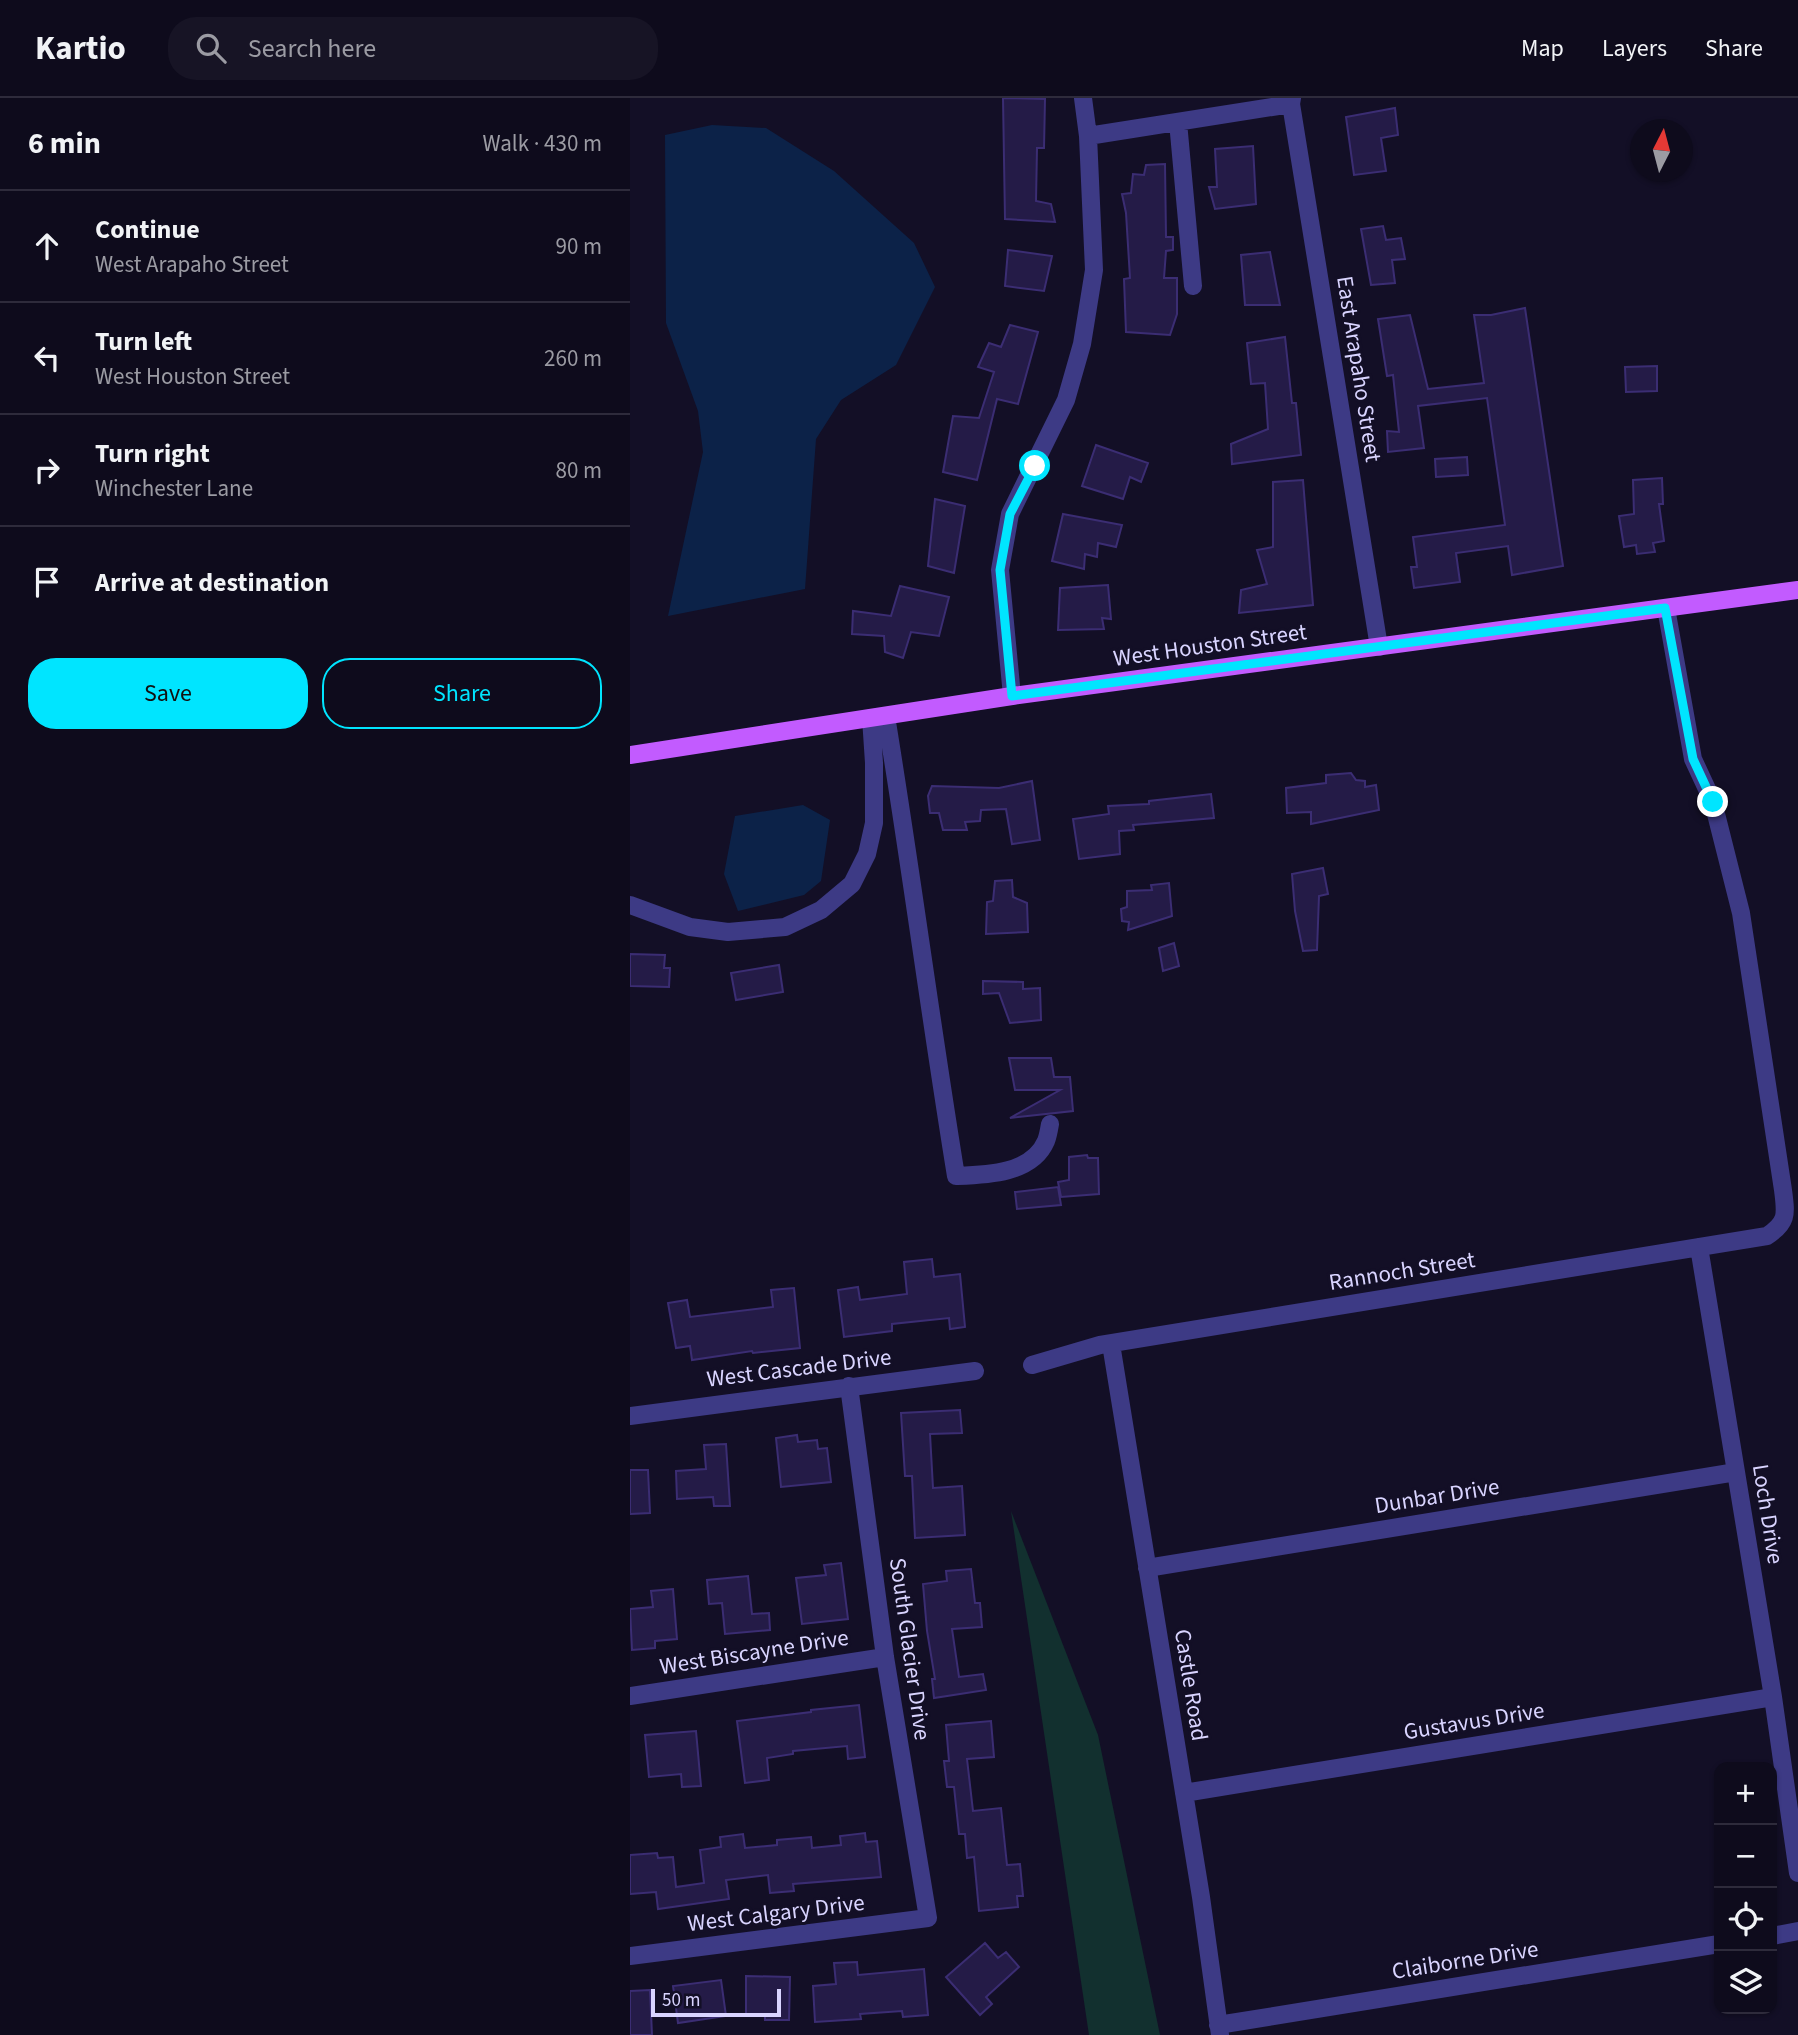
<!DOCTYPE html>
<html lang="en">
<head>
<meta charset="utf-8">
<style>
  :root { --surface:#0e0b1c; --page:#171425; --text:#f1f3f6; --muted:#9b9ba3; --line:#2e2b3b; --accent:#00e5ff }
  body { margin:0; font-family:"Source Sans 3",sans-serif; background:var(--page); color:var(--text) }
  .controls { position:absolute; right:21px; bottom:21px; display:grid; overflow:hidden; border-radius:14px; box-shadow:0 2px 5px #0004 }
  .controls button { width:63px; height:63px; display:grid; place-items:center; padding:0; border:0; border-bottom:2px solid var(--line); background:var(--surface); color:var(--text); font:35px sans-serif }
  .compass { position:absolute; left:1000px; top:21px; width:63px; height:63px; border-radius:50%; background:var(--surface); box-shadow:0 2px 5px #0004; rotate:6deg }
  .scale { position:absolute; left:21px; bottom:18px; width:130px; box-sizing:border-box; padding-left:7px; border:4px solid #d9d4ff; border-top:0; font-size:19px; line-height:24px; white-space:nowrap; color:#d9d4ff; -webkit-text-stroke:5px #130f26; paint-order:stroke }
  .stop { position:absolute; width:21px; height:21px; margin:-16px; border:5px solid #00e5ff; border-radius:50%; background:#fff }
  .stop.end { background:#00e5ff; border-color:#fff; box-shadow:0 2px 7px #0008 }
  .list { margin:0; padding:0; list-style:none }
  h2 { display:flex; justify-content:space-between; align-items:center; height:91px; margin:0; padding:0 28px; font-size:30px }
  h2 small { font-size:23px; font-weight:400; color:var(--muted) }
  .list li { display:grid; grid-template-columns:46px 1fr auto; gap:21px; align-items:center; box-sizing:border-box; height:112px; padding:0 28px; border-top:2px solid var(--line) }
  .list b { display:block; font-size:26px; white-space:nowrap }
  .list p { margin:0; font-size:23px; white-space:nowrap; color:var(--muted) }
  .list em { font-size:23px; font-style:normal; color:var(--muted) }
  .actions { display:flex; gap:14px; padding:21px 28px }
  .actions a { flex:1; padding:16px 0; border:2px solid var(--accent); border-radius:28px; text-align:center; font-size:24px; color:var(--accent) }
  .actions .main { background:var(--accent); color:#111 }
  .icon { flex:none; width:38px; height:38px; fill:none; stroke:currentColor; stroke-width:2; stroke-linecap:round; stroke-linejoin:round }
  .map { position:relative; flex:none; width:1168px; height:1937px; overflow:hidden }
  header { display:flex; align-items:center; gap:42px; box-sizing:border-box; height:98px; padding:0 35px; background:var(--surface); border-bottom:2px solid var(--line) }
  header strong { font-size:33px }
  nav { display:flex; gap:38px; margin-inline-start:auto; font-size:24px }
  .search { width:490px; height:63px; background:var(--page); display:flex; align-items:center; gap:18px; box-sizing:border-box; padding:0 24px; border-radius:28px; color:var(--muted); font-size:26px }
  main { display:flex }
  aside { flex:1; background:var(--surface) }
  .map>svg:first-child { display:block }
</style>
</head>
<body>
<header>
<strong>Kartio</strong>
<div class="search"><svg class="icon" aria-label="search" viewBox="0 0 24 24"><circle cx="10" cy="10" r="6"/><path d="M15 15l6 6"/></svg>Search here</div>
<nav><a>Map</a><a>Layers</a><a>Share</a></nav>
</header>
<main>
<aside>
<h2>6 min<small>Walk · 430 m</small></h2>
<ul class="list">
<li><svg class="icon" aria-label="ahead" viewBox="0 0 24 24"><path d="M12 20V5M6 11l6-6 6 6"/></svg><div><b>Continue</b><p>West Arapaho Street</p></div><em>90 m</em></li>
<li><svg class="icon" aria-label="left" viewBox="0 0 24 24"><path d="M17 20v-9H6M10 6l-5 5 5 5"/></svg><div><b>Turn left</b><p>West Houston Street</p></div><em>260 m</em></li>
<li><svg class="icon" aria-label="right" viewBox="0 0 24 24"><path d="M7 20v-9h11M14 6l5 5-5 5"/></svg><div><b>Turn right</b><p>Winchester Lane</p></div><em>80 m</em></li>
<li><svg class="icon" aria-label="arrive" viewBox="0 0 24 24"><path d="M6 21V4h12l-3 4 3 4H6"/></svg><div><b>Arrive at destination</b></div></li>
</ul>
<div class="actions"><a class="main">Save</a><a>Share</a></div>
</aside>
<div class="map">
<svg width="1168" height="1937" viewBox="0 0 1168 1937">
  <rect width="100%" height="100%" fill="#130f26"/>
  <path fill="#12302f" d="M 381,1413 L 468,1637 L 530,1937 L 459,1937 Z"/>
  <path fill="#0c2248" d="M 82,27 L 136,30 L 204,73 L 284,145 L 305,189 L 266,267 L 211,302 L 186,341 L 175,491 L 38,518 L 73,354 L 68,313 L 36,225 L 35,37 Z
    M 173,707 L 200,722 L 191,783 L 174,797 L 108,813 L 94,776 L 105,718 Z"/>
  <path fill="#241b47" stroke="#3b2d73" stroke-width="2" d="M 373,0 L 415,1 L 414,50 L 407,50 L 406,103 L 421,106 L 425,124 L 375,121 Z
    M 765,10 L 768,37 L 751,40 L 756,73 L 724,77 L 716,19 Z
    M 623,48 L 626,106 L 585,111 L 579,89 L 587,89 L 585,51 Z
    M 535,66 L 536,139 L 543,139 L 543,152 L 536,153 L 534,180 L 547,180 L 547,216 L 540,237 L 496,234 L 494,181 L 500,180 L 496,115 L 492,96 L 501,95 L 503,76 L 514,77 L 516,67 Z
    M 753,128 L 756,142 L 771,140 L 775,161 L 762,162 L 765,185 L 741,187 L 731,131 Z
    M 378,152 L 422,158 L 414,193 L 375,188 Z
    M 640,154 L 650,207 L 615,207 L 611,157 Z
    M 895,210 L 933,468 L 882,477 L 878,448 L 826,455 L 830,484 L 784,490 L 781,469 L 787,469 L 783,439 L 875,427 L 857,300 L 788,308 L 794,350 L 758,354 L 757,333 L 769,334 L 763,277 L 757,278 L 748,221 L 780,217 L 798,291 L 854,285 L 844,217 L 861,217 Z
    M 380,227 L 408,234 L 388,306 L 367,301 L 347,382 L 313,374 L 323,318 L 349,320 L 364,274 L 348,269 L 359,245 L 371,249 Z
    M 655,239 L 662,305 L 666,305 L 671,357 L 602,366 L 601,346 L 638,331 L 635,285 L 621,286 L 617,245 Z
    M 1027,268 L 1027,293 L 996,294 L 995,269 Z
    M 466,347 L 518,365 L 511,384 L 500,379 L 493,401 L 452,388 Z
    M 837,359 L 838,377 L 806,379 L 805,361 Z
    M 1032,380 L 1033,406 L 1029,406 L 1034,443 L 1023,445 L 1025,454 L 1007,456 L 1006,447 L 994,449 L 989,418 L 1004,416 L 1003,382 Z
    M 673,382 L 683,507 L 609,515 L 611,492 L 637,486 L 627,452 L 643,449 L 643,384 Z
    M 305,401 L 335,408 L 324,475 L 298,468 Z
    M 433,416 L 492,427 L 486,449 L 468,445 L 467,459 L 455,456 L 454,471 L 422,463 Z
    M 478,487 L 481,521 L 472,520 L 474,531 L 428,532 L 430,490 Z
    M 270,488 L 319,499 L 309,538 L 281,534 L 273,560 L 255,554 L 254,538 L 222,536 L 223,513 L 261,518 Z
    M 721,675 L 726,682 L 735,683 L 735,689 L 746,687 L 749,712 L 681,726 L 681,714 L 657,715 L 656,690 L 696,685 L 696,677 Z
    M 402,683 L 410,742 L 382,746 L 376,711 L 351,712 L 350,723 L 335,724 L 337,732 L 313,732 L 309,715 L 300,715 L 298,698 L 302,688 L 369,690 Z
    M 581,696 L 584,720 L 503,727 L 504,732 L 489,733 L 490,756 L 449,761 L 443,721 L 479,716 L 478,708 L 519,706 L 519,703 Z
    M 693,770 L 698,796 L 689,798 L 687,852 L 673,853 L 665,813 L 662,776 Z
    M 382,782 L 383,799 L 397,805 L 398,834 L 356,836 L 357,804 L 363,803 L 365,783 Z
    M 539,785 L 542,818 L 498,832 L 499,824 L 492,823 L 491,811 L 497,809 L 497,793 L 522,792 L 521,787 Z
    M 544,845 L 549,868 L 533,873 L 529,850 Z
    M 0,856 L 35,857 L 34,870 L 40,870 L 39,889 L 0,888 Z
    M 149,867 L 153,894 L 106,902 L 101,875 Z
    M 353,883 L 393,884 L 393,891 L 410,890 L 411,922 L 380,925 L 369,895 L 353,896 Z
    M 379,960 L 421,960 L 424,979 L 440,979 L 443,1013 L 380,1020 L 430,992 L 385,992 Z
    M 457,1057 L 458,1060 L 468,1060 L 469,1096 L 431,1099 L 428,1084 L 439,1082 L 439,1059 Z
    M 428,1089 L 431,1107 L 387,1111 L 385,1094 Z
    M 302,1161 L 304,1179 L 330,1176 L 335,1229 L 320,1231 L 319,1220 L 262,1226 L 262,1233 L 214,1239 L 208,1192 L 228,1189 L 230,1202 L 277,1196 L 274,1164 Z
    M 164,1190 L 170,1250 L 123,1255 L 122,1253 L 62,1262 L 60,1248 L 46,1250 L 38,1205 L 57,1202 L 60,1219 L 143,1209 L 141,1192 Z
    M 330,1312 L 332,1335 L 300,1336 L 303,1390 L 332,1388 L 335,1437 L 285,1440 L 282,1378 L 275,1378 L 271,1315 Z
    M 167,1337 L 168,1344 L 187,1342 L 188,1351 L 197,1350 L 201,1384 L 151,1389 L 146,1340 Z
    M 96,1346 L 100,1408 L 84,1408 L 83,1399 L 47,1401 L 46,1373 L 76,1371 L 74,1347 Z
    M 0,1372 L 18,1372 L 20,1415 L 0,1416 Z
    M 211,1465 L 218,1521 L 172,1526 L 166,1480 L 196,1477 L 194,1467 Z
    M 341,1471 L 345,1505 L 350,1505 L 352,1529 L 322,1531 L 329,1579 L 353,1576 L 356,1592 L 304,1600 L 302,1581 L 305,1581 L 297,1533 L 293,1486 L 317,1483 L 316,1473 Z
    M 118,1478 L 122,1516 L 139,1515 L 140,1532 L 95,1536 L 92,1505 L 79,1506 L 77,1482 Z
    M 43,1491 L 47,1541 L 25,1543 L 25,1550 L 2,1552 L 0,1511 L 23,1509 L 21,1493 Z
    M 229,1607 L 235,1659 L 218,1661 L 217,1648 L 163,1653 L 163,1656 L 137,1660 L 139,1682 L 115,1685 L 107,1623 L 181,1614 L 181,1612 Z
    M 361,1623 L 364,1659 L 337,1661 L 343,1713 L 371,1710 L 377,1767 L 390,1766 L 393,1798 L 387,1798 L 388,1809 L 349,1813 L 344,1759 L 337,1760 L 335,1736 L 329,1736 L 324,1689 L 317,1689 L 314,1663 L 319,1663 L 316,1627 Z
    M 66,1633 L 71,1688 L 52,1689 L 51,1676 L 19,1679 L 15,1637 Z
    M 235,1735 L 236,1744 L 247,1743 L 251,1779 L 163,1786 L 164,1793 L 140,1795 L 138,1777 L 96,1782 L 99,1801 L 28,1811 L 26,1794 L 0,1796 L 0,1757 L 27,1755 L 28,1760 L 43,1759 L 46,1789 L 74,1785 L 70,1752 L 91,1749 L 90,1739 L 113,1736 L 115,1750 L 147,1747 L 147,1742 L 181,1739 L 182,1750 L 211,1747 L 210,1738 Z
    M 355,1845 L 368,1860 L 376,1854 L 389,1869 L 356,1899 L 362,1906 L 350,1917 L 316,1879 Z
    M 227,1864 L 228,1877 L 294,1871 L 298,1917 L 273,1919 L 272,1913 L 230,1916 L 231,1921 L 185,1924 L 183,1888 L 206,1886 L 204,1865 Z
    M 116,1878 L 160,1879 L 159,1922 L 135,1922 L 135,1916 L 116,1916 Z
    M 91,1882 L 96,1918 L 48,1925 L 43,1888 Z
    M 20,1892 L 22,1937 L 0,1937 L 0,1893 Z"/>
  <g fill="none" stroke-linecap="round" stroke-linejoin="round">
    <path stroke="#3d3a85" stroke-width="18" d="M 662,0 L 661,6 L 749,549
      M 548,24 L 563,188
      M 458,38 L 661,6
      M 382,598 L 370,472 L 380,416 L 436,302 L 452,246 L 464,172 L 458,38 L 453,0
      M 256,618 C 281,771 301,925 326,1078 C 356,1077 402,1076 416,1043 C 418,1038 419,1032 420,1026
      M 0,807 L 60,829 L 98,834 L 155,829 L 191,812 L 222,786 L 237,756 L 244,725 L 244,665 L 241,620
      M 1069,1149 L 1143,1599 L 1168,1775
      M 481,1246 L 571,1799 L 590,1937
      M 402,1267 L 470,1247 L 1137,1138 C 1158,1124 1156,1116 1153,1092 L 1111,815 L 1083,704 L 1063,661 L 1036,510
      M 0,1318 L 345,1273
      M 517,1470 L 1106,1374
      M 0,1598 L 255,1559
      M 554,1695 L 1143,1599
      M 1142,1838 L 1168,1833
      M 0,1858 L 298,1820 L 255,1559 L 219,1288
      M 588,1927 L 1089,1846"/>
    <path stroke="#c25bff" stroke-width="18" d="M 0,657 L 382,598 L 1168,492"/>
  </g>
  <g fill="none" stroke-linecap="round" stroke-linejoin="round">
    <path stroke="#00e5ff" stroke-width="9" d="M 405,368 L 380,416 L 370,472 L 382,598 L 1035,510 L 1063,661 L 1083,704"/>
  </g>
  <g text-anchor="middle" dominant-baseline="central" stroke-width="6" stroke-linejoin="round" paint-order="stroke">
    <g font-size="23" fill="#d9d4ff" stroke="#130f26">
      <text transform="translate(729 271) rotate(81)">East Arapaho Street</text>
      <text transform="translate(580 547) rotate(-8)">West Houston Street</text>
      <text transform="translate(772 1173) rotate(-9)">Rannoch Street</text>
      <text transform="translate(169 1270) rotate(-7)">West Cascade Drive</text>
      <text transform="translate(807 1398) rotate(-9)">Dunbar Drive</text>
      <text transform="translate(1138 1416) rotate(81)">Loch Drive</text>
      <text transform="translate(280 1551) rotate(82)">South Glacier Drive</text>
      <text transform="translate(124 1554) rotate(-9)">West Biscayne Drive</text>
      <text transform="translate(561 1587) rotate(81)">Castle Road</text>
      <text transform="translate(844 1623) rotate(-9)">Gustavus Drive</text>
      <text transform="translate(146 1815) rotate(-7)">West Calgary Drive</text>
      <text transform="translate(835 1862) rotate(-9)">Claiborne Drive</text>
    </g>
  </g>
</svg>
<div class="controls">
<button>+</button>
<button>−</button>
<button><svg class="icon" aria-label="locate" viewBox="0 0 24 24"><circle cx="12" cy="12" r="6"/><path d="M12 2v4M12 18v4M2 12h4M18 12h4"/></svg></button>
<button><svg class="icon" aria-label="layers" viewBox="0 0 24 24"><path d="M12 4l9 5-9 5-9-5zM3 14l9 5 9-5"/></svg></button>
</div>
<svg class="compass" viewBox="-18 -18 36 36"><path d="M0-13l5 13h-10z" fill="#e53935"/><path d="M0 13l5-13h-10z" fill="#9b9ba3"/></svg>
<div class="scale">50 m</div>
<div class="stop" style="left:405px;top:368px"></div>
<div class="stop end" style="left:1083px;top:704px"></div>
</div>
</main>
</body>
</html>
